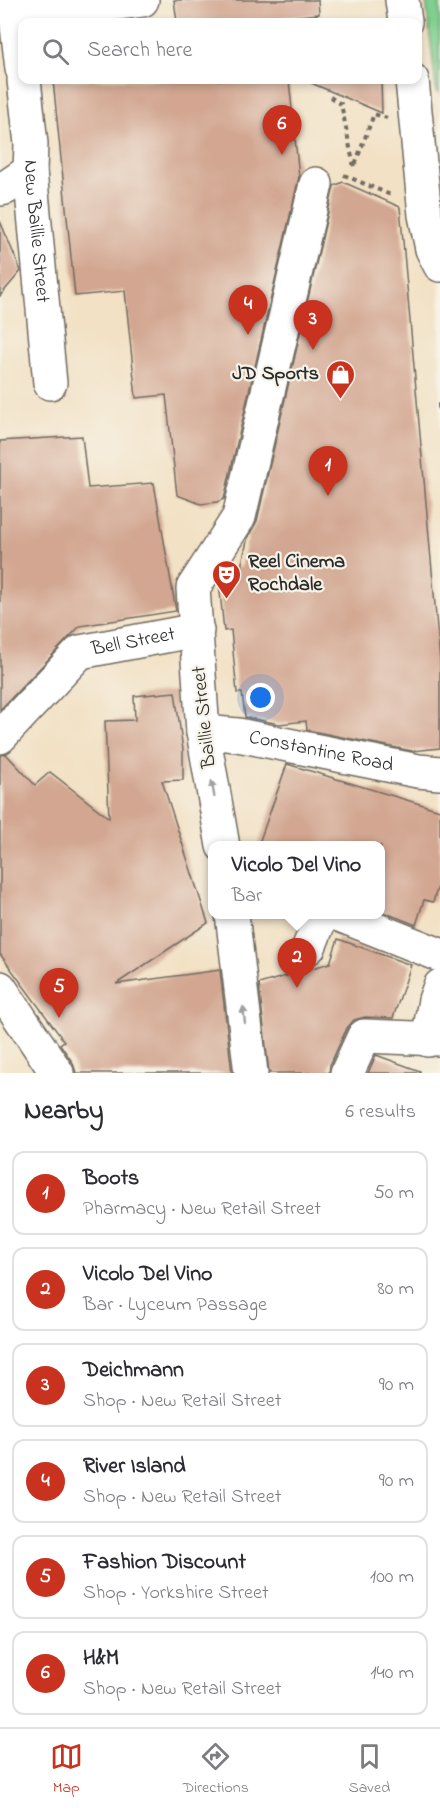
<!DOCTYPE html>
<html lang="en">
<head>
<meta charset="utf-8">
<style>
  :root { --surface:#fff; --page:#f2f2f3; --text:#2b2b33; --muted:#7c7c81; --line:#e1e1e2; --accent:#c8321e }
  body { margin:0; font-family:"Indie Flower",sans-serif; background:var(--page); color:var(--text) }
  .you { position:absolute; left:261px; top:698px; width:21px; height:21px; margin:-15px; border:4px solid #fff; border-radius:50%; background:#1a73e8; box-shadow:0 0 0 9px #1a73e833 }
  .badge { display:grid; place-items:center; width:39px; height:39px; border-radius:50%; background:var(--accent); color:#fff; font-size:20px; font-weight:700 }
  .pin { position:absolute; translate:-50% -50px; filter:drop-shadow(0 2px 3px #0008) }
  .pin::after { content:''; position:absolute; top:32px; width:21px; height:18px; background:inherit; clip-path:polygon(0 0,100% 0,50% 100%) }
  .popup { position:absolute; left:208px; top:841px; width:177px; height:78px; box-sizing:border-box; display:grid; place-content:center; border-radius:12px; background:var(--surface); filter:drop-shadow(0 2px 4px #0005); font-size:20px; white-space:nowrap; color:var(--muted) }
  .popup b { font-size:22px; color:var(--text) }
  .popup::after { content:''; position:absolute; left:50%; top:100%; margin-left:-12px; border:12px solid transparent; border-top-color:var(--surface) }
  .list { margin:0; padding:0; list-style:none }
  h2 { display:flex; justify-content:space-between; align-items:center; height:78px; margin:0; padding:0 24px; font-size:26px }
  h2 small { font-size:20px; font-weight:400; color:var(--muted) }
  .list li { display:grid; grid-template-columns:39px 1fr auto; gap:18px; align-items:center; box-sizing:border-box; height:84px; margin:0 12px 12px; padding:0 12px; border:2px solid var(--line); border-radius:12px }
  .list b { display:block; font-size:22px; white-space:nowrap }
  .list p { margin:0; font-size:20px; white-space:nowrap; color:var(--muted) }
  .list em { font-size:20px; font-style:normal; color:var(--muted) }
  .icon { flex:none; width:33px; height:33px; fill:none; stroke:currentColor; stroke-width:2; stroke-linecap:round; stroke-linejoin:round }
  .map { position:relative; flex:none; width:440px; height:1073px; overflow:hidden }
  .search { position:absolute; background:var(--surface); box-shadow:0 3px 9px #0003; left:18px; right:18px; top:18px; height:66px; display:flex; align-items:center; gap:15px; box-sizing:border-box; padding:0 21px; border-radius:12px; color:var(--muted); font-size:22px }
  .sheet { height:654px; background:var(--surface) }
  nav { display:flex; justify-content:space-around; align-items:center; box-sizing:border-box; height:84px; border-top:2px solid var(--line); background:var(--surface); font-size:16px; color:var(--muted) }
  nav a { display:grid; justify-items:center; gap:3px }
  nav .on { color:var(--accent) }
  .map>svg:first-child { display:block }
</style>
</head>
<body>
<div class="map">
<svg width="440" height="1073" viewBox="0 0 440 1073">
  <rect width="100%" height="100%" fill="#f7f3e8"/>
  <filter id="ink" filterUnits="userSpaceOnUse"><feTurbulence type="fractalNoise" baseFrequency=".0167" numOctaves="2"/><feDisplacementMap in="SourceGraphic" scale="12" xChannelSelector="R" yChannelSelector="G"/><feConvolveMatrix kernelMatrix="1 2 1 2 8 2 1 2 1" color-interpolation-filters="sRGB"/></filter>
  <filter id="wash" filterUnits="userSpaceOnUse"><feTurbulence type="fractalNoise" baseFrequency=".008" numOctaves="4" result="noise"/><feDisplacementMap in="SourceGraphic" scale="24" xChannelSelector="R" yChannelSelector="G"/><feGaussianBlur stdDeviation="1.35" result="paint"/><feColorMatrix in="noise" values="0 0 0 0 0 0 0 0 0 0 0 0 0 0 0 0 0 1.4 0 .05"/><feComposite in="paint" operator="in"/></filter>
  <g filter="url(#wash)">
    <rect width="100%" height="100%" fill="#f2e1c5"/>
    <path fill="#7fcf8f" stroke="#557d5d" stroke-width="1.5" d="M 426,0 L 440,0 L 439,94 L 436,89 Z"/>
    <g id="blocks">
      <path fill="#d2a690" d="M 174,0 L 318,0 L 319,14 L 243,22 L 177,22 Z
        M 53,80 L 289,80 L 299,177 L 224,499 L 217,502 L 201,504 L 177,495 L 166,395 L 136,398 L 125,291 L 75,296 Z
        M 304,80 L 381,80 L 382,113 Z
        M 343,182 L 400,207 L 440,662 L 440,748 L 412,751 L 307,730 L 306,721 L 279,724 L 245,717 L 242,693 L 237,693 L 231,630 L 224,631 L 219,582 L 228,569 L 241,567 L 248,537 L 257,521 L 334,186 Z
        M 0,221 L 21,271 L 0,296 Z
        M 82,436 L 88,488 L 154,483 L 176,611 L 80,626 L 0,710 L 0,441 Z
        M 175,692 L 183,750 L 183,780 L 162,781 L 208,923 L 116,984 L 220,970 L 232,1073 L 76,1073 L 73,1063 L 60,1044 L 64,1041 L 0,954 L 0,755 L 6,754 L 35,785 L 50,772 L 109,818 L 105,721 L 135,720 L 134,696 Z
        M 287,764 L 440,810 L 440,880 L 433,902 L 424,900 L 416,925 L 381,911 L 381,846 L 258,846 Z
        M 338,939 L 411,965 L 393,1018 L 365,1017 L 354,1020 L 347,1028 L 330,1065 L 329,1073 L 269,1073 L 259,984 L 330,963 Z
        M 376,1055 L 420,1071 L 420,1073 L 368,1073 Z"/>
    </g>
  </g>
  <g filter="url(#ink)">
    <use href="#blocks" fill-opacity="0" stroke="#716b61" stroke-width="1.5"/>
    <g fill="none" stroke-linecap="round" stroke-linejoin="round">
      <defs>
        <g id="minor">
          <path d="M 14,0 L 22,69"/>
          <path d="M 402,0 L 405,22"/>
          <path d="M 16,15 L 142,0"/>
          <path id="s1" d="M 24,80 L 31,144 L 30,171 L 50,383"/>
          <path d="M 412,80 L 425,215 L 432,249 L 440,265"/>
          <path d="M 0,189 L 5,188 L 30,171"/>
          <path id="s2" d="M 203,732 L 238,735 L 418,771 L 440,773"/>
          <path id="s3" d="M 0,737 L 80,652 L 197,630"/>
          <path d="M 223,846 L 203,732 L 193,588 L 239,517 L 316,184"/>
          <path d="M 232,914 L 251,1073"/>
          <path d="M 337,914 L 440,955"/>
          <path d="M 309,947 L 319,922 L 326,914"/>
          <path d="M 0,988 L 57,1073"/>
          <path d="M 428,1040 L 435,1000 L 440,986"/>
          <path d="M 347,1073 L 364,1036 L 440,1039"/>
        </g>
      </defs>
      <use href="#minor" stroke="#716b61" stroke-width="36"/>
      <path stroke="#716b61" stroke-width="4" stroke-dasharray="4.5 4.5" stroke-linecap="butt" d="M 330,97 L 341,104 L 354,167 L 374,114 L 387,118
        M 344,175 L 393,196"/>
      <use href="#minor" stroke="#fff" stroke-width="33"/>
      <path stroke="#2b2b2b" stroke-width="1.5" d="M 438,404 L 440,424"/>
    </g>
    <defs><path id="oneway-solid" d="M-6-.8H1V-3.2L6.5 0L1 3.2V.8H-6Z" transform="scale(1.5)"/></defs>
    <g fill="#a0a0a0">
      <use href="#oneway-solid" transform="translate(213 789) rotate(-100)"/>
      <use href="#oneway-solid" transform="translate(244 1015) rotate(-97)"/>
    </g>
  </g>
  <defs>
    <symbol id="shop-pin" viewBox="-11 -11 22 30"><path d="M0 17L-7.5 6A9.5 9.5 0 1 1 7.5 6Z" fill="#c8321e" stroke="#f7f3e8"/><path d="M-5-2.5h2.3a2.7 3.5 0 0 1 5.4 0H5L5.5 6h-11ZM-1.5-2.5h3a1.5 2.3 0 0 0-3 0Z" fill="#fff"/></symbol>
    <symbol id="theatre-pin" viewBox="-11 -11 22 30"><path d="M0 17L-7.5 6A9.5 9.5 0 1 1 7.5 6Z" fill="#c8321e" stroke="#f7f3e8"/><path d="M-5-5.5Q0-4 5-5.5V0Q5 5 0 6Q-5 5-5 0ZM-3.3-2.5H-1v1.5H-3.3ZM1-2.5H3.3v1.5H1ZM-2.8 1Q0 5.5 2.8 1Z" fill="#fff"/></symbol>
  </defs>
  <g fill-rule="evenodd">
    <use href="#shop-pin" x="324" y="358" width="33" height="45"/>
    <use href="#theatre-pin" x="210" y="558" width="33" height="45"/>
  </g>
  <g text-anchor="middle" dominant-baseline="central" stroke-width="4.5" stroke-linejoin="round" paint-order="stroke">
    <g font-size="20" fill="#2b2b2b" stroke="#f7f3e8">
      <text stroke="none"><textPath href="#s1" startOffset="152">New Baillie Street</textPath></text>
      <text stroke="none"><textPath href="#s3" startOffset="171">Bell Street</textPath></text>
      <text transform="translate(205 717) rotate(-96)">Baillie Street</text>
      <text stroke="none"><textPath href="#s2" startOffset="120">Constantine Road</textPath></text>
    </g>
    <g font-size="20" font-weight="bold" fill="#2b2b2b" stroke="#f7f3e8" text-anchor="end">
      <text x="319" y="374">JD Sports</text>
      <text x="248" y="562" text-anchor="start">Reel Cinema<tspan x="248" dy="23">Rochdale</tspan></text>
    </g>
  </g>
</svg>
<div class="you"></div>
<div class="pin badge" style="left:328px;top:496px">1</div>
<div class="pin badge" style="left:297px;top:988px">2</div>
<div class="popup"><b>Vicolo Del Vino</b>Bar</div>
<div class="pin badge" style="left:313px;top:350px">3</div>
<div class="pin badge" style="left:248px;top:335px">4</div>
<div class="pin badge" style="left:59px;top:1018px">5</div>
<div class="pin badge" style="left:282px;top:155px">6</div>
<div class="search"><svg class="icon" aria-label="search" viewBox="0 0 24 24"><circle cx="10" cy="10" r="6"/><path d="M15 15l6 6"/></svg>Search here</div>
</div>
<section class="sheet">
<h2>Nearby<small>6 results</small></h2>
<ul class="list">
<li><span class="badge">1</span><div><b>Boots</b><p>Pharmacy · New Retail Street</p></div><em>50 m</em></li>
<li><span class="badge">2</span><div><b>Vicolo Del Vino</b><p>Bar · Lyceum Passage</p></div><em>80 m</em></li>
<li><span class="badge">3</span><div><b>Deichmann</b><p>Shop · New Retail Street</p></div><em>90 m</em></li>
<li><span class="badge">4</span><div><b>River Island</b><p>Shop · New Retail Street</p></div><em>90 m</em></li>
<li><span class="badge">5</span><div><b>Fashion Discount</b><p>Shop · Yorkshire Street</p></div><em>100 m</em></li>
<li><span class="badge">6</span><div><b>H&amp;M</b><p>Shop · New Retail Street</p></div><em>140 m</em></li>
</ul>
</section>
<nav>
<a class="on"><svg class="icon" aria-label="map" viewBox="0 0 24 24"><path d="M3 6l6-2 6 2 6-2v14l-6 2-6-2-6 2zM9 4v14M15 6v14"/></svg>Map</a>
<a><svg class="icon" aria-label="directions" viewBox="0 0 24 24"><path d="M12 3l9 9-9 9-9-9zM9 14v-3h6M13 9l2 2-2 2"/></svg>Directions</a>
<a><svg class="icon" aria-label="saved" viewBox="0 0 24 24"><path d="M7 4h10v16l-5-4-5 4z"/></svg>Saved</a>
</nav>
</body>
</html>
